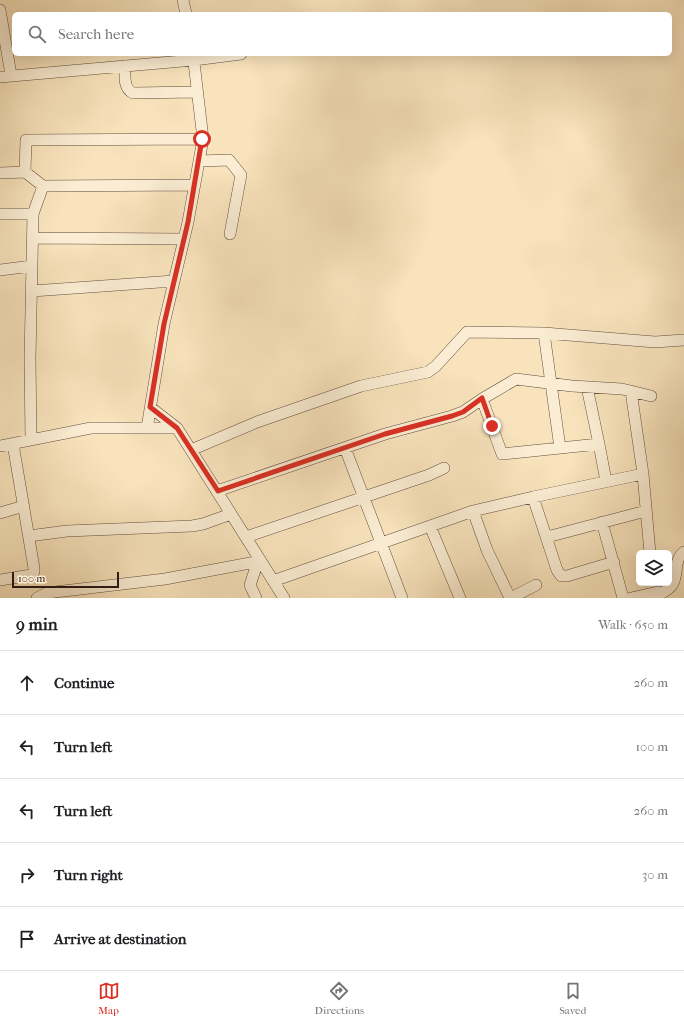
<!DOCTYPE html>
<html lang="en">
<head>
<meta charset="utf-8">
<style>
  :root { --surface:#fff; --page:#f6f6f6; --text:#202124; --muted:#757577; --line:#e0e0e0; --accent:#d93025 }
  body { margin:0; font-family:"IM FELL French Canon",serif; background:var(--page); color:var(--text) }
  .controls { position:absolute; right:12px; bottom:12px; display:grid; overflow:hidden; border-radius:6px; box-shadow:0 4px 16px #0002 }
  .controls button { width:36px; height:36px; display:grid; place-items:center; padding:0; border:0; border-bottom:1px solid var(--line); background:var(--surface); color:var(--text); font:20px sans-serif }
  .scale { position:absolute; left:12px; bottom:10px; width:107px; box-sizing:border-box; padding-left:4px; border:2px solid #321d13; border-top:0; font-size:11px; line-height:14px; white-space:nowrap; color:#321d13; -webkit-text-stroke:3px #faedd3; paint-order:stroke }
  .stop { position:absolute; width:12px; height:12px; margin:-9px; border:3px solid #d93025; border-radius:50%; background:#fff }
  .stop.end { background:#d93025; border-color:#fff; box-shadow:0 1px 4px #0008 }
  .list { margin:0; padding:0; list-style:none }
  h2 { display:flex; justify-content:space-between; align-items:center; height:52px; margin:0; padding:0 16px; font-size:17px }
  h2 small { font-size:13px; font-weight:400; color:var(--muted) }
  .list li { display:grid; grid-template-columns:26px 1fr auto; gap:12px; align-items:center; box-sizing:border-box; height:64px; padding:0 16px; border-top:1px solid var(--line) }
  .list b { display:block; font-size:15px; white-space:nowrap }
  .list em { font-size:13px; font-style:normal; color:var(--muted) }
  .icon { flex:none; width:22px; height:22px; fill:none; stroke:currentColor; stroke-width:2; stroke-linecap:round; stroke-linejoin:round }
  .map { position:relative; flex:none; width:684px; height:598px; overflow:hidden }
  .search { position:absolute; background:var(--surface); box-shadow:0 4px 16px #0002; left:12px; right:12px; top:12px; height:44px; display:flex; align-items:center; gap:10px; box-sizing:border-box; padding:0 14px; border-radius:6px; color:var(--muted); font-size:15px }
  .sheet { height:372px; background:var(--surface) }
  nav { display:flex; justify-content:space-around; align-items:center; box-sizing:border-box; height:56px; border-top:1px solid var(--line); background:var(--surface); font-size:11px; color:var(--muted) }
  nav a { display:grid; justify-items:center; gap:2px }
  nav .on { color:var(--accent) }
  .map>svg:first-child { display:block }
</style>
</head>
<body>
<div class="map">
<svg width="684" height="598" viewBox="0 0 684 598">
  <rect width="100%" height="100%" fill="#f8e3bc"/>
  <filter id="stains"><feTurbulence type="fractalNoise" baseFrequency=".005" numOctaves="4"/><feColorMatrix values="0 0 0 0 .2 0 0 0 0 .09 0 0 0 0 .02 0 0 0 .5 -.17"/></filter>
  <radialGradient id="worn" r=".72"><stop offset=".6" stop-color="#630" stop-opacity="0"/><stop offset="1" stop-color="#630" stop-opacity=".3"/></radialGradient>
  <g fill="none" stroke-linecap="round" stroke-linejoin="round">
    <defs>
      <path id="minor" d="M 183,0 L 186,14
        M 0,10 L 11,75
        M 193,54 L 203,139
        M 125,66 C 125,75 123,88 133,93 L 197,92
        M 0,77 L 194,60 L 241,54
        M 199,161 L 229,160 L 241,175 L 230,234
        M 25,172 L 43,186 L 195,185
        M 0,173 L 25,172 L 26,140 L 203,139 L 188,222 L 164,324 L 147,428
        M 0,214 L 33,214
        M 33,238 L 184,239
        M 0,270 L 32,266
        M 32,291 L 174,281
        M 544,333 L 560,448
        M 587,387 L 599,444 L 606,481
        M 482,399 L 502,454 L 599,444
        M 150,407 L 177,428
        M 31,440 L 30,359 L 33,214 L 43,186
        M 0,446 L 91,428 L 177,428 L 284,598
        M 345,448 L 402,598
        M 191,450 L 257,422 L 361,386 L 428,372 L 436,366 L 467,332 L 544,333 L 655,342 L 684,340
        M 643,474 L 650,553
        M 217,491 L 385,434 L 452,416 L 463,412 L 482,399 L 516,379 L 572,386 L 622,389 L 651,396
        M 533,497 L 557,570 L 561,576 L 567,576 L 614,562
        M 473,511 L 487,550 L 510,598
        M 0,513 L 24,506
        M 602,522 L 623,598
        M 430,526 L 460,598
        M 29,536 L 67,531 L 192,526 L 203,524 L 231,514
        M 246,537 L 429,475 L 444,468
        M 547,537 L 646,511
        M 0,580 L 31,575 L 34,572 L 34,568 L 13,444
        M 273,581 L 473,511 L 533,497 L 643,474 L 631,391
        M 658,595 C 663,592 669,590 672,585 C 679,575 673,560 684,552
        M 37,598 L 47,593 L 165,579 L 261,561
        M 256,598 L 250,585 L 258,561
        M 511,598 L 536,585
        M 631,598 L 658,592"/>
    </defs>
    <use href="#minor" stroke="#644e3d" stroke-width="12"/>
    <use href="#minor" stroke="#faedd3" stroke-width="11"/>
  </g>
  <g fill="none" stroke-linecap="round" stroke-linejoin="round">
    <path stroke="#d93025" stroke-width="5" d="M 202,139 L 188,222 L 164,324 L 150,407 L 177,428 L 218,491 L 385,434 L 452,416 L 463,412 L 482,398 L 492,426"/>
  </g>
  <rect width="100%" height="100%" filter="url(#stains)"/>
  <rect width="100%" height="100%" fill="url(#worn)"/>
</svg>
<div class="controls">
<button><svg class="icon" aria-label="layers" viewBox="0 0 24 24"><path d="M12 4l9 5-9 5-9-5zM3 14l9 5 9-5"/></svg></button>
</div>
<div class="scale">100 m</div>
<div class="stop" style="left:202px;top:139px"></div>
<div class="stop end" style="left:492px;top:426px"></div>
<div class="search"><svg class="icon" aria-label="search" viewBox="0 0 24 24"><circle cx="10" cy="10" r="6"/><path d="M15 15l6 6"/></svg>Search here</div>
</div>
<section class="sheet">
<h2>9 min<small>Walk · 650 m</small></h2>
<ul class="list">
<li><svg class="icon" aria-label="ahead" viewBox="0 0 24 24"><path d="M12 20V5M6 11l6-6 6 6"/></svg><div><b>Continue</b></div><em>260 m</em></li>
<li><svg class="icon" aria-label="left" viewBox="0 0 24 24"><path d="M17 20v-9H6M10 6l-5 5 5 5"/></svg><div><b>Turn left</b></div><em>100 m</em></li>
<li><svg class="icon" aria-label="left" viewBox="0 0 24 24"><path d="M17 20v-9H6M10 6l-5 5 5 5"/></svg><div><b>Turn left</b></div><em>260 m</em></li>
<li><svg class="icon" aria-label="right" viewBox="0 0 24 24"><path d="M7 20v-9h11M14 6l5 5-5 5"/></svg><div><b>Turn right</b></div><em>30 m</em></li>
<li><svg class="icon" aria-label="arrive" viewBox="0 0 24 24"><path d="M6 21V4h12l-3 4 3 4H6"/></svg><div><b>Arrive at destination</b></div></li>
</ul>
</section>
<nav>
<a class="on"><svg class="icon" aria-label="map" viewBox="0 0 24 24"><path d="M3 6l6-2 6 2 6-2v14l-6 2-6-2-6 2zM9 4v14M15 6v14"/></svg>Map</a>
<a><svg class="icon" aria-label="directions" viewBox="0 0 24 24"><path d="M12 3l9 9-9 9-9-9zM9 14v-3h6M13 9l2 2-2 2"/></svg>Directions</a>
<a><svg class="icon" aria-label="saved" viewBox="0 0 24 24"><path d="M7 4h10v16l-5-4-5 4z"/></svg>Saved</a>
</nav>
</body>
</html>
